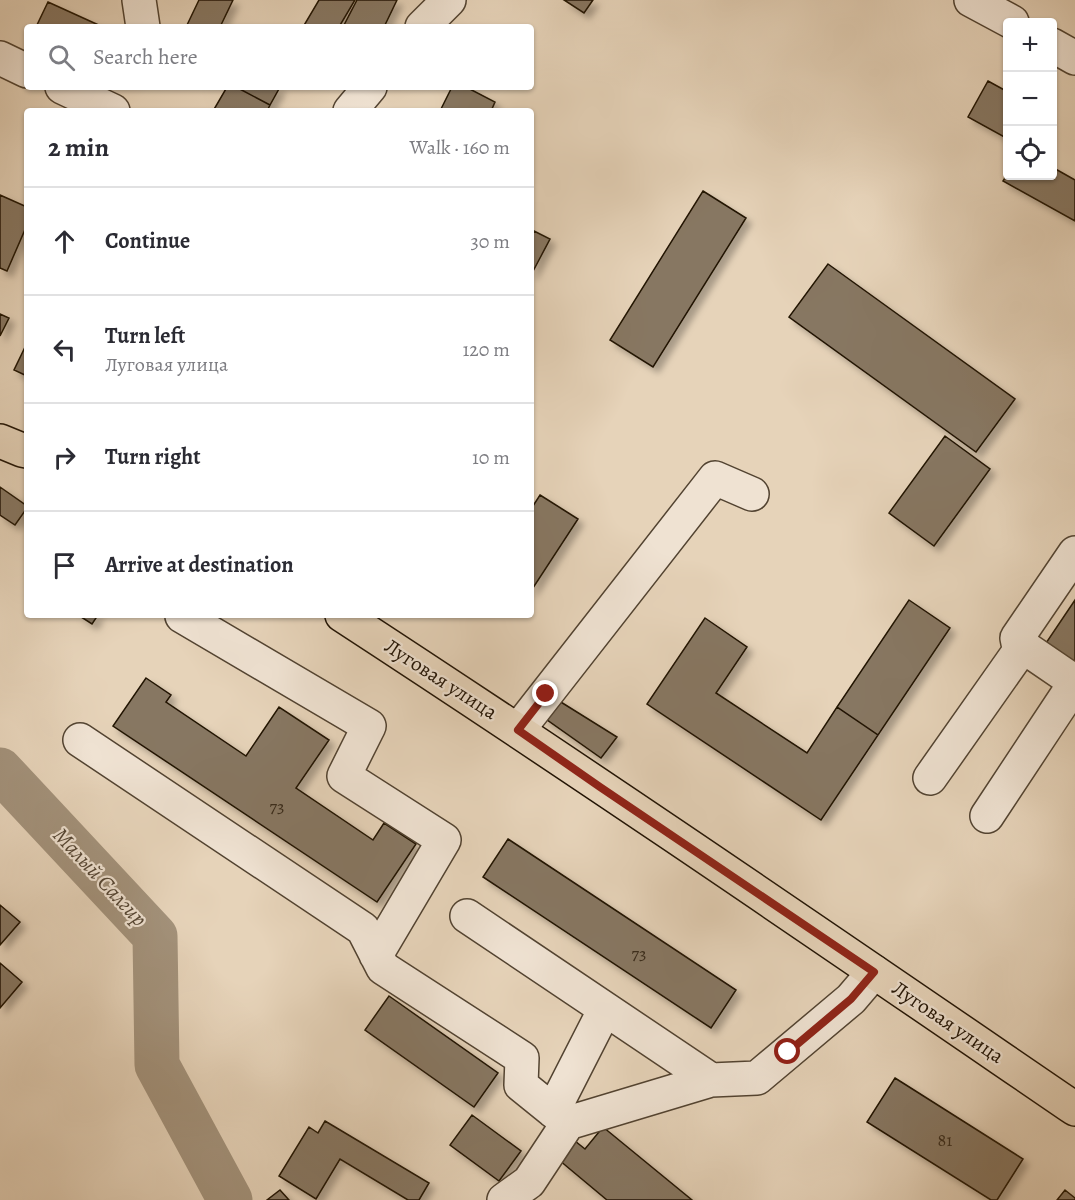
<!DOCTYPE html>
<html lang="en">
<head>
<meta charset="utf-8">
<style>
  :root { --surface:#fff; --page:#f2f2f3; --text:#2b2b33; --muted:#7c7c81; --line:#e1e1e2 }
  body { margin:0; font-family:Alegreya,serif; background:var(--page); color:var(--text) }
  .controls { position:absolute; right:18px; top:18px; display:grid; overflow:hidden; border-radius:6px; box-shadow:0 2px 4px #0004 }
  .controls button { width:54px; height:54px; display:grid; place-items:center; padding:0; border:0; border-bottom:2px solid var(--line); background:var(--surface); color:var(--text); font:30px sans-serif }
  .stop { position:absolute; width:18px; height:18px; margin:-14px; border:4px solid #8f2418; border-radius:50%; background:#fff }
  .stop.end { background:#8f2418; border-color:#fff; box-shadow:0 2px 6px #0008 }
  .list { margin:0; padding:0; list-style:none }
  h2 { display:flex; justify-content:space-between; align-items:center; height:78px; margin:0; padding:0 24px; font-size:26px }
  h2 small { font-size:20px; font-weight:400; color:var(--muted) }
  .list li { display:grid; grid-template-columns:39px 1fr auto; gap:18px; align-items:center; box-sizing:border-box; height:108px; padding:0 24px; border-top:2px solid var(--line) }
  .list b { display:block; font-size:22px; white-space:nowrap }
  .list p { margin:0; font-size:20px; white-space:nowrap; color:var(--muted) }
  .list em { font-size:20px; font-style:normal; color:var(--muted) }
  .icon { flex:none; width:33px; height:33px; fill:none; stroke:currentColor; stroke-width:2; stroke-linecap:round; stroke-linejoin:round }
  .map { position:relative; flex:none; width:1075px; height:1200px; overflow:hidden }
  .search { position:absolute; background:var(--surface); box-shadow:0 2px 4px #0004; left:24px; top:24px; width:510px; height:66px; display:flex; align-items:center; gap:15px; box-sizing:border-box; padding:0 21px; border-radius:6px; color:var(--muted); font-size:22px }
  .panel { position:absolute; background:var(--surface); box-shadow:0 2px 4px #0004; left:24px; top:108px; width:510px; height:510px; border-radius:6px }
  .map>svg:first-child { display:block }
</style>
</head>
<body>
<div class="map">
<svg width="1075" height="1200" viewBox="0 0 1075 1200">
  <defs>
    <filter id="shadow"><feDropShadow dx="5.5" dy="5.5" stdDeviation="3" flood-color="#0004"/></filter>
  </defs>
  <rect width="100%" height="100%" fill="#e6d3b9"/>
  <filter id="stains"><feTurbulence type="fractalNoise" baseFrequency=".00333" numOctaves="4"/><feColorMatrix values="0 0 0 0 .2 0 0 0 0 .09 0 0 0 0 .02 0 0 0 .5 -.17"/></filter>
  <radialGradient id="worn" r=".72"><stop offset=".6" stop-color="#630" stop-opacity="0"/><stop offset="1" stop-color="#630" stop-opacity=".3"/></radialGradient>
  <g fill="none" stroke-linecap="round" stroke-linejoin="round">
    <path stroke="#a3927b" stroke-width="45" d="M 0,770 L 155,936 L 157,1065 L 230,1200"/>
  </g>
  <path fill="#877762" stroke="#211304" stroke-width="1.5" filter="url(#shadow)" d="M 199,0 L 233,0 L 220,27 L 192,27 L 187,25 Z
    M 319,0 L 355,0 L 339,27 L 303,27 Z
    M 357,0 L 397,0 L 384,27 L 343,27 Z
    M 564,0 L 593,0 L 584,13 Z
    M 48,2 L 103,27 L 36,27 Z
    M 988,81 L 1008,92 L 1008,139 L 968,117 Z
    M 227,87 L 236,87 L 270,105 L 267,111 L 213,111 Z
    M 236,87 L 280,87 L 270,105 Z
    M 452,87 L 466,87 L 495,102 L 491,111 L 440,111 Z
    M 1052,167 L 1075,180 L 1075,221 L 1003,181 L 1008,173 L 1008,176 L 1052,176 Z
    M 703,191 L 746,218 L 653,367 L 610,340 Z
    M 0,195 L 27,207 L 27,225 L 7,271 L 0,268 Z
    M 534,231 L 550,239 L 531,275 L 531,236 Z
    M 828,264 L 1015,399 L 976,452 L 789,317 Z
    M 0,314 L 9,318 L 0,336 Z
    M 27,343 L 27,376 L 14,370 Z
    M 945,436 L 990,469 L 934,546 L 889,513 Z
    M 0,487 L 27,506 L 27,508 L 15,525 L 0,515 Z
    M 540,495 L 578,519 L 531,591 L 531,509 Z
    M 909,600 L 950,628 L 878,735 L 837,707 Z
    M 1075,600 L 1075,667 L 1044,646 Z
    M 78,615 L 98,615 L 92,624 Z
    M 705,618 L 747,647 L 716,693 L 807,753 L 837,707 L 878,735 L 821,820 L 647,704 Z
    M 146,678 L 171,695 L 166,702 L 246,756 L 279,707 L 329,740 L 296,788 L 373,840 L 384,823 L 416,844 L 377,902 L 113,726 Z
    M 556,699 L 617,737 L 601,758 L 543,717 Z
    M 508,839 L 736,990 L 711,1028 L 483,877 Z
    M 0,905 L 20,922 L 0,945 Z
    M 0,963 L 22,982 L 0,1008 Z
    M 389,996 L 498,1073 L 474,1107 L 365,1030 Z
    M 895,1078 L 1023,1159 L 997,1200 L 991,1200 L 867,1122 Z
    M 472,1115 L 521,1151 L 499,1181 L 450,1145 Z
    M 325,1121 L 429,1183 L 419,1200 L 408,1200 L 340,1159 L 316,1199 L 279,1176 L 309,1127 L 318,1133 Z
    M 603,1127 L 692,1200 L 607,1200 L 559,1160 L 575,1141 L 585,1149 Z
    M 280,1190 L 289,1200 L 267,1200 Z
    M 1065,1190 L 1075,1198 L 1075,1200 L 1057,1200 Z"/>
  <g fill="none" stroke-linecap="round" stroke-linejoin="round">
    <defs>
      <path id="minor" d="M 139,0 L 143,27
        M 971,0 L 1012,22
        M 422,27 L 449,0
        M 1052,45 L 1075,58
        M 0,58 L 27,71
        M 62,87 L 113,111
        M 350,111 L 370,87
        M 1075,553 L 1017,638 L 1018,643 L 1075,682
        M 183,615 L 182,616 L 369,726 L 344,776 L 444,840 L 376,955
        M 518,730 L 715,478 L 752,494
        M 80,740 L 363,929 L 383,968 L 522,1058 L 521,1085 L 568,1123 L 711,1080
        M 930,778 L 1023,646
        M 987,816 L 1075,683
        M 467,916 L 711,1080 L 757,1078 L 851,999 L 874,972
        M 553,1111 L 605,1009
        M 504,1200 L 529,1182 L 568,1123"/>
      <path id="major" d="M 0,441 L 22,450 L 27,451
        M 342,615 C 589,776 832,943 1075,1109"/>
    </defs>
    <use href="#minor" stroke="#524331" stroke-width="36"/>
    <use href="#major" stroke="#211304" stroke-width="36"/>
    <use href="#minor" stroke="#efe2d2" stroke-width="33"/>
    <use href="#major" stroke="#e6d3b9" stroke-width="33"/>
  </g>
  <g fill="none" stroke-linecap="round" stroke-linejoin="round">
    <path stroke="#8f2418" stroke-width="8" d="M 546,694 L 518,730 L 600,787 L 874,972 L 851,999 L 788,1052"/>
  </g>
  <g text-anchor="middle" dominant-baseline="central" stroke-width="4.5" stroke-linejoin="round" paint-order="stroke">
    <g font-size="18" fill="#3a2c1c">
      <text x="277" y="806">73</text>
      <text x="639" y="953">73</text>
      <text x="945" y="1140">81</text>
    </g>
    <g font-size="21" fill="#211304" stroke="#efe2d2">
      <text transform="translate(441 679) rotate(33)">Луговая улица</text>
      <text transform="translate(948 1022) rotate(34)">Луговая улица</text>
    </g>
    <g font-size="22" font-style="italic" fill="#554634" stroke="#efe2d2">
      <text transform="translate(100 877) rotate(47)">Малый Салгир</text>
    </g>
  </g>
  <rect width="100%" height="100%" filter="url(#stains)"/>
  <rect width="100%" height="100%" fill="url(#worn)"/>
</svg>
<div class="controls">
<button>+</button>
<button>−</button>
<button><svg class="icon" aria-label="locate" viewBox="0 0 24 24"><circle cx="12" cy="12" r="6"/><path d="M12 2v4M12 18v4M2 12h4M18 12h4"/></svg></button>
</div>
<div class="stop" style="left:788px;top:1052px"></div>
<div class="stop end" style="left:546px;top:694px"></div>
<div class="search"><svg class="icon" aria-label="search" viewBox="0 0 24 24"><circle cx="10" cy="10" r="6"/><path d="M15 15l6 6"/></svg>Search here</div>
<section class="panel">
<h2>2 min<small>Walk · 160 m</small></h2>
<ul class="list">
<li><svg class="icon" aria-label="ahead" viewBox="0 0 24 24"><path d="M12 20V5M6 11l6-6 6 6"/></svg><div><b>Continue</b></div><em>30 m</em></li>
<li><svg class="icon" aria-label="left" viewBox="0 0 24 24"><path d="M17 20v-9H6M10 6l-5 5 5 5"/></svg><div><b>Turn left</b><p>Луговая улица</p></div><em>120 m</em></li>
<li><svg class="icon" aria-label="right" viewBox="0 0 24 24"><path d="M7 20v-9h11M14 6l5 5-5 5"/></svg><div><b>Turn right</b></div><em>10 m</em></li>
<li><svg class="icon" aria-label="arrive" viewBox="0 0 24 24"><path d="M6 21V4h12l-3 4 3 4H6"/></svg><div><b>Arrive at destination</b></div></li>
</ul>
</section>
</div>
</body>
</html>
